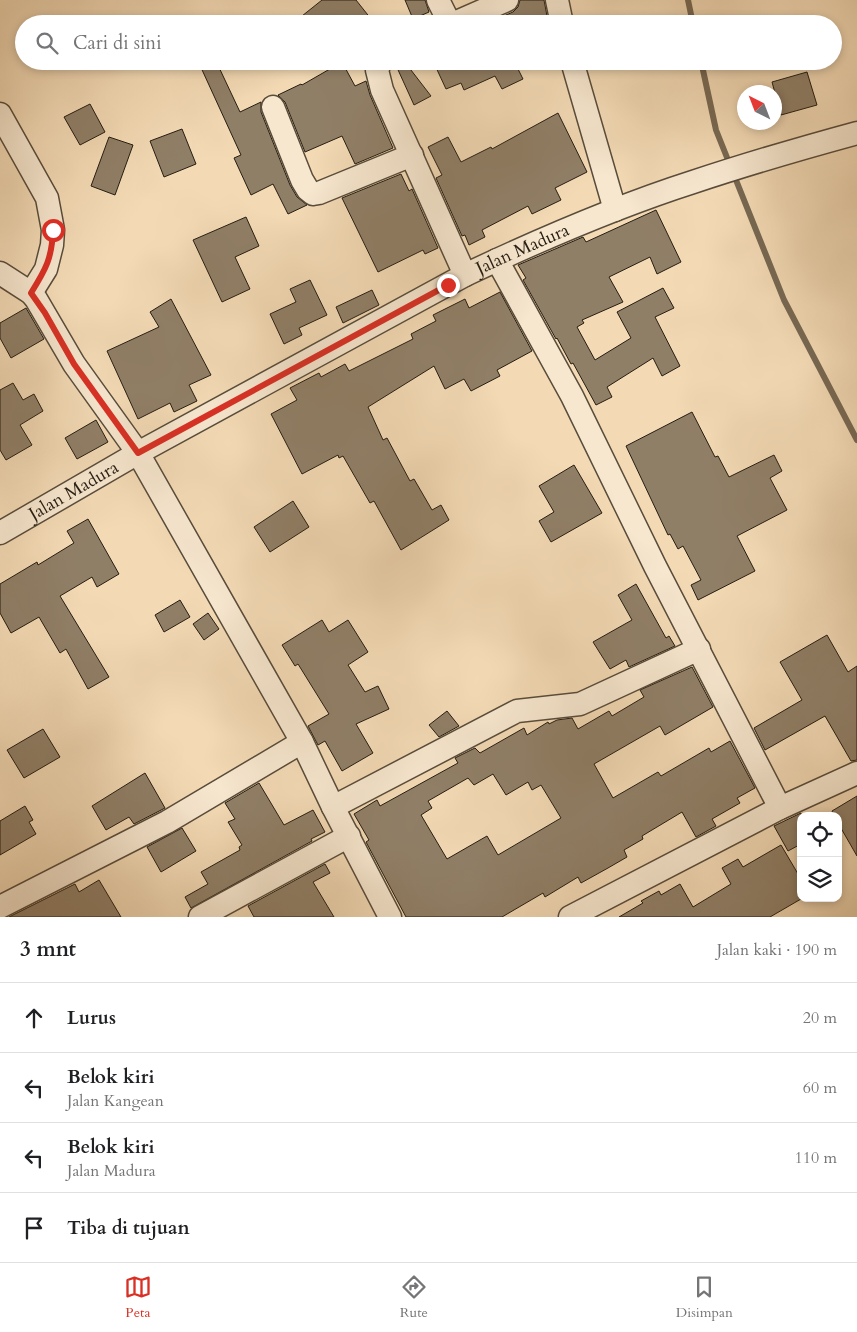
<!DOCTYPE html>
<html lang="id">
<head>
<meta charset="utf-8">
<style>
  :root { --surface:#fff; --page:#f6f6f6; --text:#202124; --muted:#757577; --line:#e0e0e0; --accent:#d93025 }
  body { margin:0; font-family:Cardo,serif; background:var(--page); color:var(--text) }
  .controls { position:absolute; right:15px; bottom:15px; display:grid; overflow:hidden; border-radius:10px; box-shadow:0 2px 8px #0003 }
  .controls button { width:45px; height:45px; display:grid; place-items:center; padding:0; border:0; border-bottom:1px solid var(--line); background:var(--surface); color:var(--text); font:25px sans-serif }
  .compass { position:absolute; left:737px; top:85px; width:45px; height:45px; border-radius:50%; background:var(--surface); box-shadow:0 2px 8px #0003; rotate:318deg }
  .stop { position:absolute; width:15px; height:15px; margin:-11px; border:4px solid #d93025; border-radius:50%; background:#fff }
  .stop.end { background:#d93025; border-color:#fff; box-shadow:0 1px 5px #0008 }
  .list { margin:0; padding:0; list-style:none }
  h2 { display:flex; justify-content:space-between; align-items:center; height:65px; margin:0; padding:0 20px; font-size:21px }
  h2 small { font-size:16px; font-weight:400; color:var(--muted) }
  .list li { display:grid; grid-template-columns:32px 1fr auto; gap:15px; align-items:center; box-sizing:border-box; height:70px; padding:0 20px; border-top:1px solid var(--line) }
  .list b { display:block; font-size:19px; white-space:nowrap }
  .list p { margin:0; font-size:16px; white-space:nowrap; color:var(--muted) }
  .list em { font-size:16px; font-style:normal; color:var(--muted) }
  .icon { flex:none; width:28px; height:28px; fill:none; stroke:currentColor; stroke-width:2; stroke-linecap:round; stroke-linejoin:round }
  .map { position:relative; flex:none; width:857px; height:917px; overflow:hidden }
  .search { position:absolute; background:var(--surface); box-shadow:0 2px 8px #0003; left:15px; right:15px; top:15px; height:55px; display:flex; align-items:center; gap:12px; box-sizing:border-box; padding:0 18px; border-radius:28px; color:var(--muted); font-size:19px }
  .sheet { height:345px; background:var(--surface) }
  nav { display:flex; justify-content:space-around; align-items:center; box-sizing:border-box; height:70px; border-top:1px solid var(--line); background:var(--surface); font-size:14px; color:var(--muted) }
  nav a { display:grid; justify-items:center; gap:2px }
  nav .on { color:var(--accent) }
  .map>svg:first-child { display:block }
</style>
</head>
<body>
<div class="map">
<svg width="857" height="917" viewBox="0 0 857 917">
  <rect width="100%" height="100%" fill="#f3dab5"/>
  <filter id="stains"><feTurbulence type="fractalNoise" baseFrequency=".004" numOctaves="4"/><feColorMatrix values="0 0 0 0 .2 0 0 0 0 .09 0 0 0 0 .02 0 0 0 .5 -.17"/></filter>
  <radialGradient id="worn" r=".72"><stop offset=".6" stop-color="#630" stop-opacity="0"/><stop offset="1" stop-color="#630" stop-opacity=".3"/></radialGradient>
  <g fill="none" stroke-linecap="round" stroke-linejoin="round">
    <path stroke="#776853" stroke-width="6" d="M 688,0 L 693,24
      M 701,61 L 716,130 L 784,300 L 857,440"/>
  </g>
  <path fill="#907f67" stroke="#251d12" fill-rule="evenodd" d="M 322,0 L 356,0 L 375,24 L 292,24 Z
    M 405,0 L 425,0 L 429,12 L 413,19 Z
    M 520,0 L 544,0 L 547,16 L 530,24 L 485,24 L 513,12 L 518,7 Z
    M 198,61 L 216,61 L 240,112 L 261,102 L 261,112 L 290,185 L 297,197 L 307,205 L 288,214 L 273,184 L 251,195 L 234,158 L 241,155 Z
    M 394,61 L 404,61 L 431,96 L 414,105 Z
    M 433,61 L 525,61 L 516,65 L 523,79 L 502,89 L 495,76 L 464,90 L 461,83 L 446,89 Z
    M 342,62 L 355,86 L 366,81 L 370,95 L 393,148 L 355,164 L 342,136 L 305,152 L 285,102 L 278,95 L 301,84 L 302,85 Z
    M 807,72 L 817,105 L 781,115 L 772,82 Z
    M 90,104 L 105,132 L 80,145 L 64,117 Z
    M 558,113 L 587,172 L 555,188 L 561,200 L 532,214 L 528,206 L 482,230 L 485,237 L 469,245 L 465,235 L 462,236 L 436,178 L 442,175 L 428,147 L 448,137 L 461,162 L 491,147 L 492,149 Z
    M 182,129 L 196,164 L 164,177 L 150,141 Z
    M 109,137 L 133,145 L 115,195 L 91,186 Z
    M 401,174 L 409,191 L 412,189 L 438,248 L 425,254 L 423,250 L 378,272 L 342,198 Z
    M 656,210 L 681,262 L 657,274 L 650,257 L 609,277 L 623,302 L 582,320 L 584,323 L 577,327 L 595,360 L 631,338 L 617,312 L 663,288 L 674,308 L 655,317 L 680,366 L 662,376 L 653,358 L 607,387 L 612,397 L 596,405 L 573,363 L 571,364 L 557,338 L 556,339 L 523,280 L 526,278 L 518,265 L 583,237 L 586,242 Z
    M 246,217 L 259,246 L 235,257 L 250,289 L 222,302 L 193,240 Z
    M 310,280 L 327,315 L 299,328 L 302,335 L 284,344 L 270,314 L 296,302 L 290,289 Z
    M 372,290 L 379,305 L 343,323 L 336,307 Z
    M 500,292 L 532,351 L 497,370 L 500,376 L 471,391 L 464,379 L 445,389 L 434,366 L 368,407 L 383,440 L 387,438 L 410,481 L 414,479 L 432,510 L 441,505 L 449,520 L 401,550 L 374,501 L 370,503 L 343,456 L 339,458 L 338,455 L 302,474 L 271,414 L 297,400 L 290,388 L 319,373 L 321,377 L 345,364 L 349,371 L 413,339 L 411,334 L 436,321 L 433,315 L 465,299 L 469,308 Z
    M 171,299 L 211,375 L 189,385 L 197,401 L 174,412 L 170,403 L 138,419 L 107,351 L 159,327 L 150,312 Z
    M 26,308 L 44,339 L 11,358 L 0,338 L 0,323 Z
    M 13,383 L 23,400 L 34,394 L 43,411 L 20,425 L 32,445 L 6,460 L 0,450 L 0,390 Z
    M 692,412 L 715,457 L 718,456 L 729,477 L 774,455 L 782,471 L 770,478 L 787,510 L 737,536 L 755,571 L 698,600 L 691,585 L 701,580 L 683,546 L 678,549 L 670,534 L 668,535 L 626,446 Z
    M 96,420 L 108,442 L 77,459 L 65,438 Z
    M 574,465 L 602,513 L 551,542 L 539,521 L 554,512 L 539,486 Z
    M 293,501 L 309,527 L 270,552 L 254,527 Z
    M 88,519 L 119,574 L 97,587 L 92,577 L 60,596 L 109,677 L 88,689 L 66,649 L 60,653 L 39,617 L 11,633 L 0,613 L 0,584 L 37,562 L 38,565 L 74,543 L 67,531 Z
    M 636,584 L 666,638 L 669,636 L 675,646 L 629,667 L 626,660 L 610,669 L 593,642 L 632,620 L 618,595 Z
    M 180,600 L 190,617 L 164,632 L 155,615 Z
    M 208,613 L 219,629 L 204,640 L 193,624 Z
    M 322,620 L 329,632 L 348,620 L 368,652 L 348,665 L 365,692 L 378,686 L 389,709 L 356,724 L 373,753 L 342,771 L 325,741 L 318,745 L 308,726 L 329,714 L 298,664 L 295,666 L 282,645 Z
    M 827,635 L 848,672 L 857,666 L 857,760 L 851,761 L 825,716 L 765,750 L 754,728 L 802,700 L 780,662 Z
    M 692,667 L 713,707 L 665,735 L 660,726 L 594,764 L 613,798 L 658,772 L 661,776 L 709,748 L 711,752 L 730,741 L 755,788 L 737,798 L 740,803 L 712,819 L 716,826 L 696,837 L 682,812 L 642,836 L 643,839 L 624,850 L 627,857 L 608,868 L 581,883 L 578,877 L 545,897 L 543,893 L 502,917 L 406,917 L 366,842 L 369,840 L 354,814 L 377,800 L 380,806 L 458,763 L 455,758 L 475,748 L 480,753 L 524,728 L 527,735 L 548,722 L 549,724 L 557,720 L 572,718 L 578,729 L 609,711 L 612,716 L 644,697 L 640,690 ZM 493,774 L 506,795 L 528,782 L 532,790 L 541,785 L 561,818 L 498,855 L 487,836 L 447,859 L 421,815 L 432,808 L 428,801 L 468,778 L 474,785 Z
    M 447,711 L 459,726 L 439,737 L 429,725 Z
    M 43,729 L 60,757 L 24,778 L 7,750 Z
    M 145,773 L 165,808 L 134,824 L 129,817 L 106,830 L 92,806 Z
    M 259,783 L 284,825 L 313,810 L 325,832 L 311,839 L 312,841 L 191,908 L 185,897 L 208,884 L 201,872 L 240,850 L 239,847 L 242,845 L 228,822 L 235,819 L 225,803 Z
    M 857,796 L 857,856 L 838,823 L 838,816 L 834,816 L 832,811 Z
    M 25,806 L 33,820 L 29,822 L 36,834 L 0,855 L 0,821 Z
    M 801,813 L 801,844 L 788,851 L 774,826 Z
    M 182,828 L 196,851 L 161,872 L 147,847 Z
    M 781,845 L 801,879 L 801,899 L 770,917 L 619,917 L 643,903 L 641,901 L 659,891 L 661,895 L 680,884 L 693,907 L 731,884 L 722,868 L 738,859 L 743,867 Z
    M 325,864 L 330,873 L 313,882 L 334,917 L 254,917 L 248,906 Z
    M 99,880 L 121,917 L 9,917 L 75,884 L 79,892 Z"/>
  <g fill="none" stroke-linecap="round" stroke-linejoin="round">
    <defs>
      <g id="minor">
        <path d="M 438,0 L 450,24"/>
        <path d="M 557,0 L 562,24"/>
        <path d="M 452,24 L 507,0"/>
        <path d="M 381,61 L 377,70 L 382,90 L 465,275"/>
        <path d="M 572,61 L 615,210"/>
        <path d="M 273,107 L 302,180 L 308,190 L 313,194 L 319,193 L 412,155"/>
        <path d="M 0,114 L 47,198 L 53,230 L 52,245 L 46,269 L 31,293"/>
        <path d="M 497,260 L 572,396 L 655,566 L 780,808"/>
        <path d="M 0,273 L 31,293 L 36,299 L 74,364 L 138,453 L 302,742 L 333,807 L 390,917"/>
        <path id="s1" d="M 0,533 L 138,453 L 465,275 C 539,240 615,207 693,182 C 747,164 802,148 857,133"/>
        <path d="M 333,807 L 517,711 L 580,704 L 699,649"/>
        <path d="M 0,907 L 167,822 L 302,742"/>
        <path d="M 200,917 L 349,836"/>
        <path d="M 570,917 L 780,808 L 857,773"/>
      </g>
    </defs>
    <use href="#minor" stroke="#584c3b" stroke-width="25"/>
    <use href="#minor" stroke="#f7e7cf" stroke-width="22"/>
  </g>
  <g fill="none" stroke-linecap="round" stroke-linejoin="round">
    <path stroke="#d93025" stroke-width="6" d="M 53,230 C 52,258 46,269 31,293 L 45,313 L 74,364 L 138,453 L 448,285"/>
  </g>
  <g text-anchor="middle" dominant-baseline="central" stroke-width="5" stroke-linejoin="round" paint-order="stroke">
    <g font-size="18" fill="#251d12" stroke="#f7e7cf">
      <text stroke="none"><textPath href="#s1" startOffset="595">Jalan Madura</textPath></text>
      <text stroke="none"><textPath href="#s1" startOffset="85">Jalan Madura</textPath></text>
    </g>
  </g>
  <rect width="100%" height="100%" filter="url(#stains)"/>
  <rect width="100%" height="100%" fill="url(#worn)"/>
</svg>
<div class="controls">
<button><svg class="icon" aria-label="locate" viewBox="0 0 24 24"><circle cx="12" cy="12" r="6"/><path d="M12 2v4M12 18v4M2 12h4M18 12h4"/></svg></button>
<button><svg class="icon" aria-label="layers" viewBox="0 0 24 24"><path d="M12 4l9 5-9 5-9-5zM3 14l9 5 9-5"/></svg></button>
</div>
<svg class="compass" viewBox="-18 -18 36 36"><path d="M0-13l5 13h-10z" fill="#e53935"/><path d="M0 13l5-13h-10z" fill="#757577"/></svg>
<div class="stop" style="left:53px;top:230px"></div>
<div class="stop end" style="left:448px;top:285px"></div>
<div class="search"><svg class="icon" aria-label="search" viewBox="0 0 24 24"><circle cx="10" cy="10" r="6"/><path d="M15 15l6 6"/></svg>Cari di sini</div>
</div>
<section class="sheet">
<h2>3 mnt<small>Jalan kaki · 190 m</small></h2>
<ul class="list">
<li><svg class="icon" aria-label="ahead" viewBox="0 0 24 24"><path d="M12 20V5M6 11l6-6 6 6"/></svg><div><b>Lurus</b></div><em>20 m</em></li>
<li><svg class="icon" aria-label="left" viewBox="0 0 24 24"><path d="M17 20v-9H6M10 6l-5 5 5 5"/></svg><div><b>Belok kiri</b><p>Jalan Kangean</p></div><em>60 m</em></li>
<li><svg class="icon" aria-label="left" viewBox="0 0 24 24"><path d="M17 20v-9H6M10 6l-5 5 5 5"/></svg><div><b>Belok kiri</b><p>Jalan Madura</p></div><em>110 m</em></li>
<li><svg class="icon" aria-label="arrive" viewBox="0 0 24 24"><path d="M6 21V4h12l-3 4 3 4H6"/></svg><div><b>Tiba di tujuan</b></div></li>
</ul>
</section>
<nav>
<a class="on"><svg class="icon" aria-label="map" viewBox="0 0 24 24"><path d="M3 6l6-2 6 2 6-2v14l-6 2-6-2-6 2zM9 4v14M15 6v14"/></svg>Peta</a>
<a><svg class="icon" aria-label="directions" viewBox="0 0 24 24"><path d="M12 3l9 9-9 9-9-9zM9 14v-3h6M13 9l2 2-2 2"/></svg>Rute</a>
<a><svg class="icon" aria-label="saved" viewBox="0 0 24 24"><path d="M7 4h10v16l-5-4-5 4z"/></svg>Disimpan</a>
</nav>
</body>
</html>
